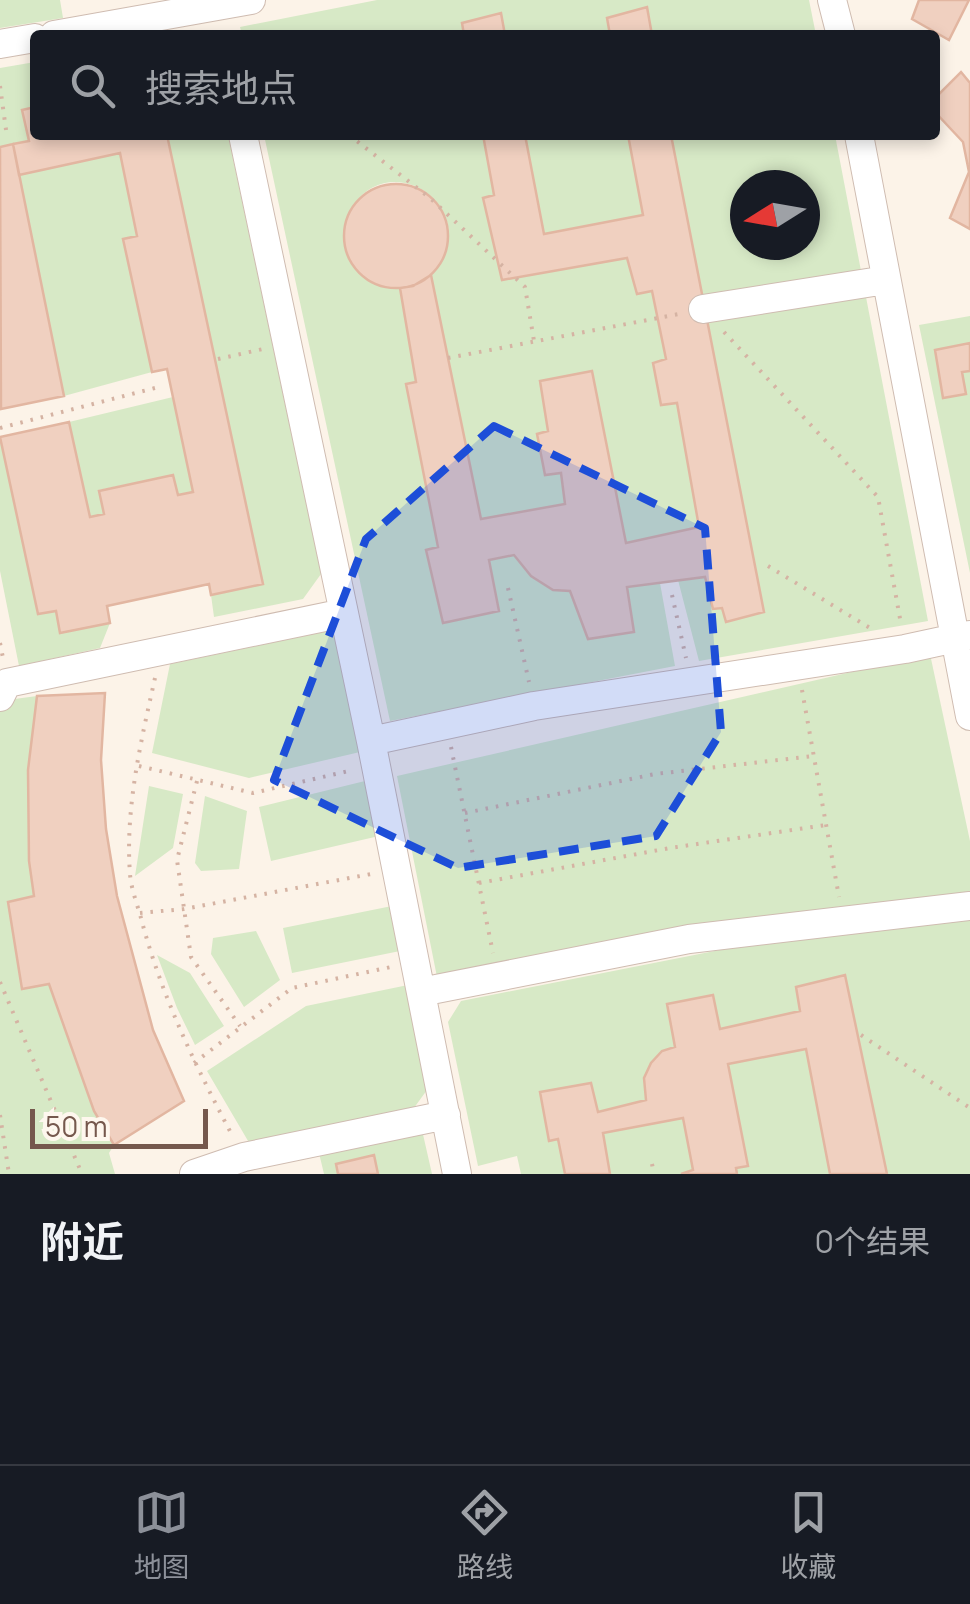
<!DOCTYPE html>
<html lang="zh">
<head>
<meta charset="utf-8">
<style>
  :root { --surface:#171b24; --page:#20242c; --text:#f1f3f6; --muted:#9ea1a6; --line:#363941; --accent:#8c9099 }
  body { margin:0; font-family:Manrope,"Noto Sans SC",sans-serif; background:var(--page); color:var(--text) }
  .compass { position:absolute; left:730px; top:170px; width:90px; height:90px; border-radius:50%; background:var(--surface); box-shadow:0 5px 15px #0003; rotate:259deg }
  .scale { position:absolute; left:30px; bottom:25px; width:178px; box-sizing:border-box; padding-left:10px; border:5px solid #75584d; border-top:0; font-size:28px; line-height:35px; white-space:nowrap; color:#75584d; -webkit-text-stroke:8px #fef7ee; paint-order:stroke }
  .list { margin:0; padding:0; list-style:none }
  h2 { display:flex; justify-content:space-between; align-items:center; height:130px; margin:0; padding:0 40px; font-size:42px }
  h2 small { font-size:32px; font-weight:400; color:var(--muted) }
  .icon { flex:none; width:55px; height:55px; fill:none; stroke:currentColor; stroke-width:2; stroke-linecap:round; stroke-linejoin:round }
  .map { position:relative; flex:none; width:970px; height:1174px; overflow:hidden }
  .search { position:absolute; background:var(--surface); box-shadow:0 5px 15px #0003; left:30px; right:30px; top:30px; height:110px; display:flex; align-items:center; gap:25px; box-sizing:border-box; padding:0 35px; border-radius:10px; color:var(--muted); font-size:38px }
  .sheet { height:290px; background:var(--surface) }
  nav { display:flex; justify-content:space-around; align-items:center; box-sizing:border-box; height:140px; border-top:2px solid var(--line); background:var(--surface); font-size:28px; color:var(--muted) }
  nav a { display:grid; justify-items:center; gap:5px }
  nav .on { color:var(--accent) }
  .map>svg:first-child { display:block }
</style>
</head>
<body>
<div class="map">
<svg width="970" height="1174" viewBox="0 0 970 1174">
  <rect width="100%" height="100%" fill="#fcf3e8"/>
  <path fill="#d7e9c6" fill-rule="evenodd" d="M 0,0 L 60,0 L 63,18 L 0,28 Z
    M 377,0 L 809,0 L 816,35 L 652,35 L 646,7 L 607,18 L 610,35 L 505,35 L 500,13 L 462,23 L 464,35 L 242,35 L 240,27 Z
    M 35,62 L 35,107 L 22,110 L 29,141 L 0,147 L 0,68 Z
    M 167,135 L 228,135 L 321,574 L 303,599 L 214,617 L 211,595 L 263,583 Z
    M 264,135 L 483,135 L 494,195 L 483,198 L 502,279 L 627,258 L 637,294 L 652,291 L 666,359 L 654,364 L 661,404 L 677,403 L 699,527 L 626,543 L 592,371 L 540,382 L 548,431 L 537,435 L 545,475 L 561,473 L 565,504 L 481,519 L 431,275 C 445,260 453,239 446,218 C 441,204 429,192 415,186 C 342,159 310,281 400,288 L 416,382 L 406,384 L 438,547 L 426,550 L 443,623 L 499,611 L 489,560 L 514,555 C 530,576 543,589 570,591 L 588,639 L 634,632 L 627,587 L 660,583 L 675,666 L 390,721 Z
    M 525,135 L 628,135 L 643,215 L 544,234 Z
    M 671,135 L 835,135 L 928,621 L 699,661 L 678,580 L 705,577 L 713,608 L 722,608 L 726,621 L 763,612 ZM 745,185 L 805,185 L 805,245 L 745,245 Z
    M 120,153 L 137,236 L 124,239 L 152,372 L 64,396 L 19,175 Z
    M 970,316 L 970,343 L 935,351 L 944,397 L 962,372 L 970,371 L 970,573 L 919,325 Z
    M 173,397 L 193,492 L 178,495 L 172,475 L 99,490 L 104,514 L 90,517 L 69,422 Z
    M 0,407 L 0,437 L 38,614 L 56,611 L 61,633 L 110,623 L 100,648 L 19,666 L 0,571 Z
    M 333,630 L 360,752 L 249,778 L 152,753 L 170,664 Z
    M 930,654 L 970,841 L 970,893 L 437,977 L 397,776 Z
    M 0,687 L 7,700 L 37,696 C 29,763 25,829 34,896 L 8,903 L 22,989 L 49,984 L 94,1111 L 114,1145 L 109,1153 L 115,1174 L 0,1174 Z
    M 365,781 L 379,836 L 271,861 L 259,807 Z
    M 149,786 L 183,794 L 173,848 L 135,876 Z
    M 205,796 L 247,811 L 239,869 L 201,871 L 195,863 Z
    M 392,906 L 400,951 L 292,973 L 283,928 Z
    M 970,916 L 970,1174 L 887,1174 L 845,975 L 796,987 L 800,1011 L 720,1029 L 713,995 L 667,1004 L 675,1047 C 649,1054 644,1075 646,1100 L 598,1112 L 590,1083 L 540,1092 L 558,1139 L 565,1174 L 521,1174 L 517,1156 L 478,1166 L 448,1022 L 461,1001 L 816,931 Z
    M 256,931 L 280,980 L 244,1007 L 211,954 L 213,938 Z
    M 157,955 L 190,973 L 224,1026 L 195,1045 L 177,1008 Z
    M 408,985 L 427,1090 L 411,1112 L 251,1146 L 207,1071 L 306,1006 Z
    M 806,1049 L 830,1174 L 737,1174 L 736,1168 L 748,1165 L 728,1064 Z
    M 683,1118 L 693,1170 L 681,1174 L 610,1174 L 603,1133 Z
    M 422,1130 L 432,1174 L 378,1174 L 373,1155 L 337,1164 L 338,1174 L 324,1174 L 319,1153 Z"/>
  <path fill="#f0d0c0" stroke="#e2b6a1" stroke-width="2.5" d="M 919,0 L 969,0 L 949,40 L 912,19 Z
    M 647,7 L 652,35 L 610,35 L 607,18 Z
    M 501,13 L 505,35 L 464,35 L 462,23 Z
    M 961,72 L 970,83 L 970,229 L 950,218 L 969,172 L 963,142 L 935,112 L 935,98 Z
    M 35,107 L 35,135 L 167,135 L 263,584 L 211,595 L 209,584 L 107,606 L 110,623 L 60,633 L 56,611 L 38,614 L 0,437 L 69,422 L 90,517 L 104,514 L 99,491 L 173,475 L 178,495 L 193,492 L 167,369 L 152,372 L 123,239 L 137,236 L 120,153 L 19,175 L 13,144 L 29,141 L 22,110 Z
    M 483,135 L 525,135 L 544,234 L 643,215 L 628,135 L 671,135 L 764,612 L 726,622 L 722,608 L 713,609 L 705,577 L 627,587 L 634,632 L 588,639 L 570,591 L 553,590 L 531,576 L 514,555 L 489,560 L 499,611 L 443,623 L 426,550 L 438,547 L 406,384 L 416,382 L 400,288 L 413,286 L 431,275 L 481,519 L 565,504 L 561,473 L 545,475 L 537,434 L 548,431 L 540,381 L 592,371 L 626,543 L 699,527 L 677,403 L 661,405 L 653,363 L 666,359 L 652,291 L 637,294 L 627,258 L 502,280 L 483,198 L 494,195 Z
    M 13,144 L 64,396 L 1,409 L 0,147 Z
    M344 236a52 52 0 1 1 104 0a52 52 0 1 1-104 0Z
    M 970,343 L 970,371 L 962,372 L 966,394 L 943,398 L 935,350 Z
    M 105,693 L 101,760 L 106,829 L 117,896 L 153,1030 L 184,1101 L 114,1145 L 94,1111 L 49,984 L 22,989 L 8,902 L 34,896 L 29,861 L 28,770 L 37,696 Z
    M 845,975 L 887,1174 L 830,1174 L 806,1049 L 728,1064 L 748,1166 L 736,1168 L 737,1174 L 681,1174 L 693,1170 L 683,1118 L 603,1133 L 610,1174 L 565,1174 L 558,1139 L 549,1141 L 540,1092 L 591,1083 L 598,1112 L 646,1100 L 644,1078 L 651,1063 L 662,1051 L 675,1047 L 667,1004 L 713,995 L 720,1029 L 800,1011 L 796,987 Z
    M 374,1155 L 378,1174 L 338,1174 L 336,1164 Z"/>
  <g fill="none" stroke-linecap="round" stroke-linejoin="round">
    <defs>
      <path id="minor" d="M 832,0 L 841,35
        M 54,35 L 251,0
        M 0,44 L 35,38
        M 243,135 L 371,741 L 457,1174
        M 859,135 L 970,716
        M 703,309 L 886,280
        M 0,697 L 7,683 L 344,613
        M 371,741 L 534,706 L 905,649 L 970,635
        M 421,992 L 689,939 L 970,906
        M 194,1174 L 244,1157 L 446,1115"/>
    </defs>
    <use href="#minor" stroke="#cfbcb1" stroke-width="30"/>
    <path stroke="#d5b3a3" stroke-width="4" stroke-dasharray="2.5 8" stroke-linecap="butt" d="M 0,86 L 7,137
      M 349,135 L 430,198 L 525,287 L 534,341
      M 724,332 L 878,497 L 901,624
      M 448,358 L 679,314
      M 218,359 L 263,349
      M 0,428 L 159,387
      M 768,566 L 870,628
      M 508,588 L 529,682
      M 672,595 L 686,658
      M 0,643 L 3,658
      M 155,678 C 141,741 125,808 130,874 C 131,888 137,904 141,918 C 161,995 195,1065 232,1135
      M 802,690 L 839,897
      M 451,747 L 493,953
      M 139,766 L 253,793 L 353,770
      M 197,781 L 177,860 L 191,957 L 240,1026
      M 465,813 L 655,774 L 814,756
      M 479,883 L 670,848 L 826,825
      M 140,913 L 184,909 L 371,874
      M 0,982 L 82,1174
      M 861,1035 L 970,1108
      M 194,1063 L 292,988 L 391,967
      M 0,1115 L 9,1174
      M 652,1164 L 654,1174"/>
    <use href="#minor" stroke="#fff" stroke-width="28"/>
  </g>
  <path fill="#1d4ed8" fill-opacity="0.2" stroke="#1d4ed8" stroke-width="8" stroke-dasharray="20 12" stroke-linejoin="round" d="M 494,426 L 705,528 L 721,732 L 656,836 L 458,868 L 274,780 L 366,539 Z"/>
</svg>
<svg class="compass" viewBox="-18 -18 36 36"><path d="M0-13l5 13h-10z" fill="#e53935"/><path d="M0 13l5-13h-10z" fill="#9ea1a6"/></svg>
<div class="scale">50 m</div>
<div class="search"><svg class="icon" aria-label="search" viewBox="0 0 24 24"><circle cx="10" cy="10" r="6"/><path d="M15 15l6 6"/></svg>搜索地点</div>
</div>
<section class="sheet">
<h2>附近<small>0个结果</small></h2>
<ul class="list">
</ul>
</section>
<nav>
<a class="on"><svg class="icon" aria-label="map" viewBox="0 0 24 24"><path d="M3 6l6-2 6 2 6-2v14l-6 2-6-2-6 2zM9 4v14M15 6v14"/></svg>地图</a>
<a><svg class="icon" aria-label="directions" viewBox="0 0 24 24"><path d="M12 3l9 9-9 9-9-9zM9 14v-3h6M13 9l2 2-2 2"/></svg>路线</a>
<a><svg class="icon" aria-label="saved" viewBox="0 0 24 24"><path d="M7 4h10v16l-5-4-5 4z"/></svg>收藏</a>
</nav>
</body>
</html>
